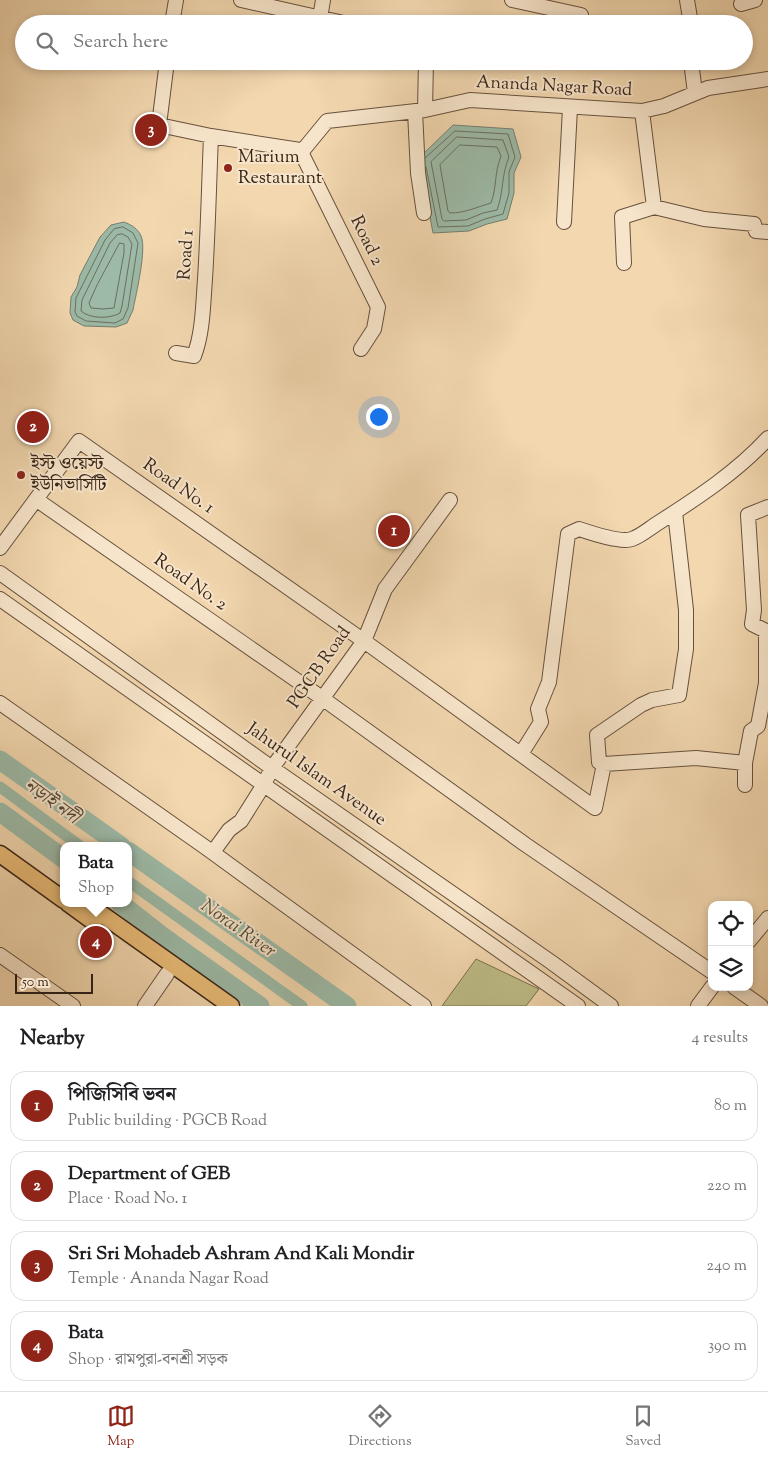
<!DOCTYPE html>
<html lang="en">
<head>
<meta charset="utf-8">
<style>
  :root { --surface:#fff; --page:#f2f2f2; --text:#202124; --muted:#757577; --line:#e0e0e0; --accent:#8f2418 }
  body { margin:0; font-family:"Sorts Mill Goudy","Noto Serif Bengali",serif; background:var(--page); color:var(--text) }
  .controls { position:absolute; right:15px; bottom:15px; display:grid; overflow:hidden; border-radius:10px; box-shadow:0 2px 8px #0003 }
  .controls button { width:45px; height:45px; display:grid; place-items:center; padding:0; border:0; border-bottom:1px solid var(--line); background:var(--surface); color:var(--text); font:25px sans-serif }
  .scale { position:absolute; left:15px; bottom:12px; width:78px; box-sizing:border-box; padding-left:5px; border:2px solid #392418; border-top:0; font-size:14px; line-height:18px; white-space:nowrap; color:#392418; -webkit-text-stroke:4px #f7e5cb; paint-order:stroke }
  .you { position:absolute; left:378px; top:416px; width:18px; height:18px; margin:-12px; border:4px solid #fff; border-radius:50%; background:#1a73e8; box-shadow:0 0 0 8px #1a73e833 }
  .badge { display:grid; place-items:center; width:32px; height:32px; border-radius:50%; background:var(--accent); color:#fff; font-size:16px; font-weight:700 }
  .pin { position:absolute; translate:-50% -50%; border:2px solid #fff; box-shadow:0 1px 5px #0006 }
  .popup { position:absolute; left:60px; top:842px; width:72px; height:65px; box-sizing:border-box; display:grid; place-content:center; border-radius:10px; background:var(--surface); filter:drop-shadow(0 1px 4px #0005); font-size:16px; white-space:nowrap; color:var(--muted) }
  .popup b { font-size:19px; color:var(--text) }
  .popup::after { content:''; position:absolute; left:50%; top:100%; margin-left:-10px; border:10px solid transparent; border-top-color:var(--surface) }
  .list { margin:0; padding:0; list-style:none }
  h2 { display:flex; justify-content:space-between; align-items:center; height:65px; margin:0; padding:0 20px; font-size:21px }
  h2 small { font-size:16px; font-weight:400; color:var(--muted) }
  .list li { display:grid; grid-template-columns:32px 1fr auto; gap:15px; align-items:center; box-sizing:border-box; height:70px; margin:0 10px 10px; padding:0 10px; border:1px solid var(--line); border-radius:15px }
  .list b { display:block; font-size:19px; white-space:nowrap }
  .list p { margin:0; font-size:16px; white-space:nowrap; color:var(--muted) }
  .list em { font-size:16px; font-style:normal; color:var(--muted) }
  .icon { flex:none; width:28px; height:28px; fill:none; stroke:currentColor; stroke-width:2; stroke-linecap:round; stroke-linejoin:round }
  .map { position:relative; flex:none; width:768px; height:1006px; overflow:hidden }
  .search { position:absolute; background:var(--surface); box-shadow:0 2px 8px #0003; left:15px; right:15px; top:15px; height:55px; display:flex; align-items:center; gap:12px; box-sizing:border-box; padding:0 18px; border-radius:28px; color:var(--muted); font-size:19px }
  .sheet { height:385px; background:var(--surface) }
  nav { display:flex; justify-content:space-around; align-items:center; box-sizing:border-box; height:70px; border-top:1px solid var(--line); background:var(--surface); font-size:14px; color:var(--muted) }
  nav a { display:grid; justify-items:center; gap:2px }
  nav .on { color:var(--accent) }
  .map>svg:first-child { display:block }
</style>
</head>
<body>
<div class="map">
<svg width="768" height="1006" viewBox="0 0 768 1006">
  <rect width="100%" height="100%" fill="#f2d7af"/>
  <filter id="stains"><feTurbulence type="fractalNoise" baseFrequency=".004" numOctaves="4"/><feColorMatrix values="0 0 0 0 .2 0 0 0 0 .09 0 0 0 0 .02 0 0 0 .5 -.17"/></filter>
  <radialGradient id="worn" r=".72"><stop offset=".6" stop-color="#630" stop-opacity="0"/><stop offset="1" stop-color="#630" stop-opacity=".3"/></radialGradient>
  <path fill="#bebd88" stroke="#7c7050" d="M 476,959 L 539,989 L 526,1006 L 442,1006 Z"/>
  <path fill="#9cbaa7" stroke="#747e6e" d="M 453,125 L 513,129 L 521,157 L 514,173 L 514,193 L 507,219 L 487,224 L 469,231 L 433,233 L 419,158 Z
    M 124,222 C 132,225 138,229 141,236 C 147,249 136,294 133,310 L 127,323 L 116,327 L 84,326 L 73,320 L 70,313 L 71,297 L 77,287 L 80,275 L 100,237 L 111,225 Z"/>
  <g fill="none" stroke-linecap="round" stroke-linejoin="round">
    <path stroke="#6a6f60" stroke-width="1" d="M 457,137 L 503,140 L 509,157 C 501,176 504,191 497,210 L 483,213 L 466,220 L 444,221 L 442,219 L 431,162 Z
      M 460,145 L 497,147 L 501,156 C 494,174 497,187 491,203 C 477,207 465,213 450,213 L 448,211 L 440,165 Z
      M 425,158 L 455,131 L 508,134 L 515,157 L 509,172 L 509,193 L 503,214 L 485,219 L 468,226 L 438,227 L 426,167
      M 123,227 L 133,233 L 138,243 L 128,308 L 123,319 L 115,323 L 86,321 L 77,316 L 75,312 L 76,298 L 105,240 L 114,229 Z
      M 122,234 L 128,237 L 132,244 L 122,306 L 120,313 C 110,319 90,319 81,311 L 82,300 L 110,243 L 117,235 Z
      M 120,243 L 124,244 L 124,253 L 114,308 L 103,309 L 91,308 L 89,303 L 97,285 Z"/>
    <path stroke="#9cbaa7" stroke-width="11" d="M 0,787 L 80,846
      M 128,881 L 302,1006"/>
    <path stroke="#9cbaa7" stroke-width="19" d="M 0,760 L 121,846
      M 0,812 L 64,859
      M 128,851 L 347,1006
      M 120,903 L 162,936 L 260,1006"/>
    <defs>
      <path id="minor" d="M 241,0 L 348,24
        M 512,0 L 581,15
        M 687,0 L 691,24
        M 741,4 L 755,0
        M 320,18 L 323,0
        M 172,24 L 176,0
        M 167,61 L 159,125 L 211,136 L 300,150 L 304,149 L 327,121 L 425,110 L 470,100 L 642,111 L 654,207 L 704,219 L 754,224 L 756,231 L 768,232
        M 691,61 L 695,93
        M 425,110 L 426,61
        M 415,111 L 418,173 L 424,213
        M 642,111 L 664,106 L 708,88 L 768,79
        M 300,150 L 378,307 L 374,329 L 361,349
        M 564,222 L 570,108
        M 624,263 L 622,217 L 654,207
        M 176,353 L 194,356 C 203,333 203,304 205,279 C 208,232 209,184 211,136
        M 37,500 L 322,698 L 526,845 L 712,972
        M 0,548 L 79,441 L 364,641 L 595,808 L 604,764 L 599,762 L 597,735 L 641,705 L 652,700 L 679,695 L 686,649 L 686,610 L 675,512
        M 0,573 L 272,768 L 551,962 L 611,1006
        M 0,599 L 578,1006
        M 0,703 L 205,847 L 424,1006
        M 521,754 L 541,722 L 538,709 L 549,682 L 568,534 L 579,529 C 591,533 620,543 632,539 C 641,536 650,528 658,523 C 697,498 737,472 768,438
        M 604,764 L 696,758 L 745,763
        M 745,785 L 745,763 L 751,731 L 758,726 L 766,683 L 766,631 L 752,624 L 754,610 L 748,515 L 768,507
        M 213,852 L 229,830 L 241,821 L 263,786 L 272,768 L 364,641 L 385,589 L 450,500
        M 749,941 L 768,918
        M 0,955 L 73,1006
        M 734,987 L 761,1006
        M 145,1006 L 167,974
        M 698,1006 L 712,987"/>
      <path id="major" d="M 0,854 L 64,900
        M 68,903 L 94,922
        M 86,903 L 231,1006"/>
    </defs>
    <use href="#minor" stroke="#67513e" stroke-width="16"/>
    <use href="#major" stroke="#392418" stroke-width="19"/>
    <use href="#minor" stroke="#f7e5cb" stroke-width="14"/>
    <use href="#major" stroke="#e9bc78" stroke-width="16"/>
  </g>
  <g fill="#8f2418" stroke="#f7e5cb" stroke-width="2">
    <circle cx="228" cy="168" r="5"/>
    <circle cx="21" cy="475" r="5"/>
  </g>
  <g text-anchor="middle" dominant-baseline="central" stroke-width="4" stroke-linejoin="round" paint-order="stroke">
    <g font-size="18" fill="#392418" stroke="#f7e5cb">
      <text transform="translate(554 87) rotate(3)">Ananda Nagar Road</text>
      <text transform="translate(366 241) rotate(64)">Road 2</text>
      <text transform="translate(187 255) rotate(-86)">Road 1</text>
      <text transform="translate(178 487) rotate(35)">Road No. 1</text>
      <text transform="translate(190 583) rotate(35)">Road No. 2</text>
      <text transform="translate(320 668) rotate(-55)">PGCB Road</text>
      <text transform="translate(316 775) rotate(35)">Jahurul Islam Avenue</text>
    </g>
    <g font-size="18" fill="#392418" stroke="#f7e5cb" text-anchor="start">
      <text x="238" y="158">Marium<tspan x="238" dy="21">Restaurant</tspan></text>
      <text x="31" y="465">ইস্ট ওয়েস্ট<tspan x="31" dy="21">ইউনিভার্সিটি</tspan></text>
    </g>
    <g font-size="19" font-style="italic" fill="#524a3c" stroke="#f7e5cb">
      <text transform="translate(51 802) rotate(36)">নড়াই নদী</text>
      <text transform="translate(238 929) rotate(35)">Norai River</text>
    </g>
  </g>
  <rect width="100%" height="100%" filter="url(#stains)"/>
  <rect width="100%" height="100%" fill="url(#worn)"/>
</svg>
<div class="controls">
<button><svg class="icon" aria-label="locate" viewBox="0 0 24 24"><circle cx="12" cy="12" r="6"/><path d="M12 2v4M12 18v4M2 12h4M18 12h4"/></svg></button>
<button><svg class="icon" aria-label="layers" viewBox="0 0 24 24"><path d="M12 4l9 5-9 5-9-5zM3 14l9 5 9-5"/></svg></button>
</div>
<div class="scale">50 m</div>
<div class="you"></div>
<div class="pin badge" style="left:394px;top:531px">1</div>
<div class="pin badge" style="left:33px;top:427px">2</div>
<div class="pin badge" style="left:151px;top:130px">3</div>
<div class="pin badge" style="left:96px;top:942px">4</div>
<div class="popup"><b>Bata</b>Shop</div>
<div class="search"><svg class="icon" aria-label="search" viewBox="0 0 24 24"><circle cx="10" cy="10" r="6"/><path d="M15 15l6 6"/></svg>Search here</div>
</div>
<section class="sheet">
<h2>Nearby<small>4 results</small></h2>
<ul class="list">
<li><span class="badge">1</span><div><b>পিজিসিবি ভবন</b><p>Public building · PGCB Road</p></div><em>80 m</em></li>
<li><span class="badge">2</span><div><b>Department of GEB</b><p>Place · Road No. 1</p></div><em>220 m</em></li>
<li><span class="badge">3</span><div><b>Sri Sri Mohadeb Ashram And Kali Mondir</b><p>Temple · Ananda Nagar Road</p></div><em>240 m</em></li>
<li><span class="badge">4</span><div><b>Bata</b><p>Shop · রামপুরা-বনশ্রী সড়ক</p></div><em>390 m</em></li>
</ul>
</section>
<nav>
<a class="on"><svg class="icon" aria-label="map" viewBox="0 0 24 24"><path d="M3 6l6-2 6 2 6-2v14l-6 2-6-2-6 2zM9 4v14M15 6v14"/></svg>Map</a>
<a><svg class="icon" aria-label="directions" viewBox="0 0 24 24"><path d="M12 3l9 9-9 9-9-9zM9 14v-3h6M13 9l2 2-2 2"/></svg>Directions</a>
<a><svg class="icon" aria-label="saved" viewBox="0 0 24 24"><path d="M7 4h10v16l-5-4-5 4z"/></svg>Saved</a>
</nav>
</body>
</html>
